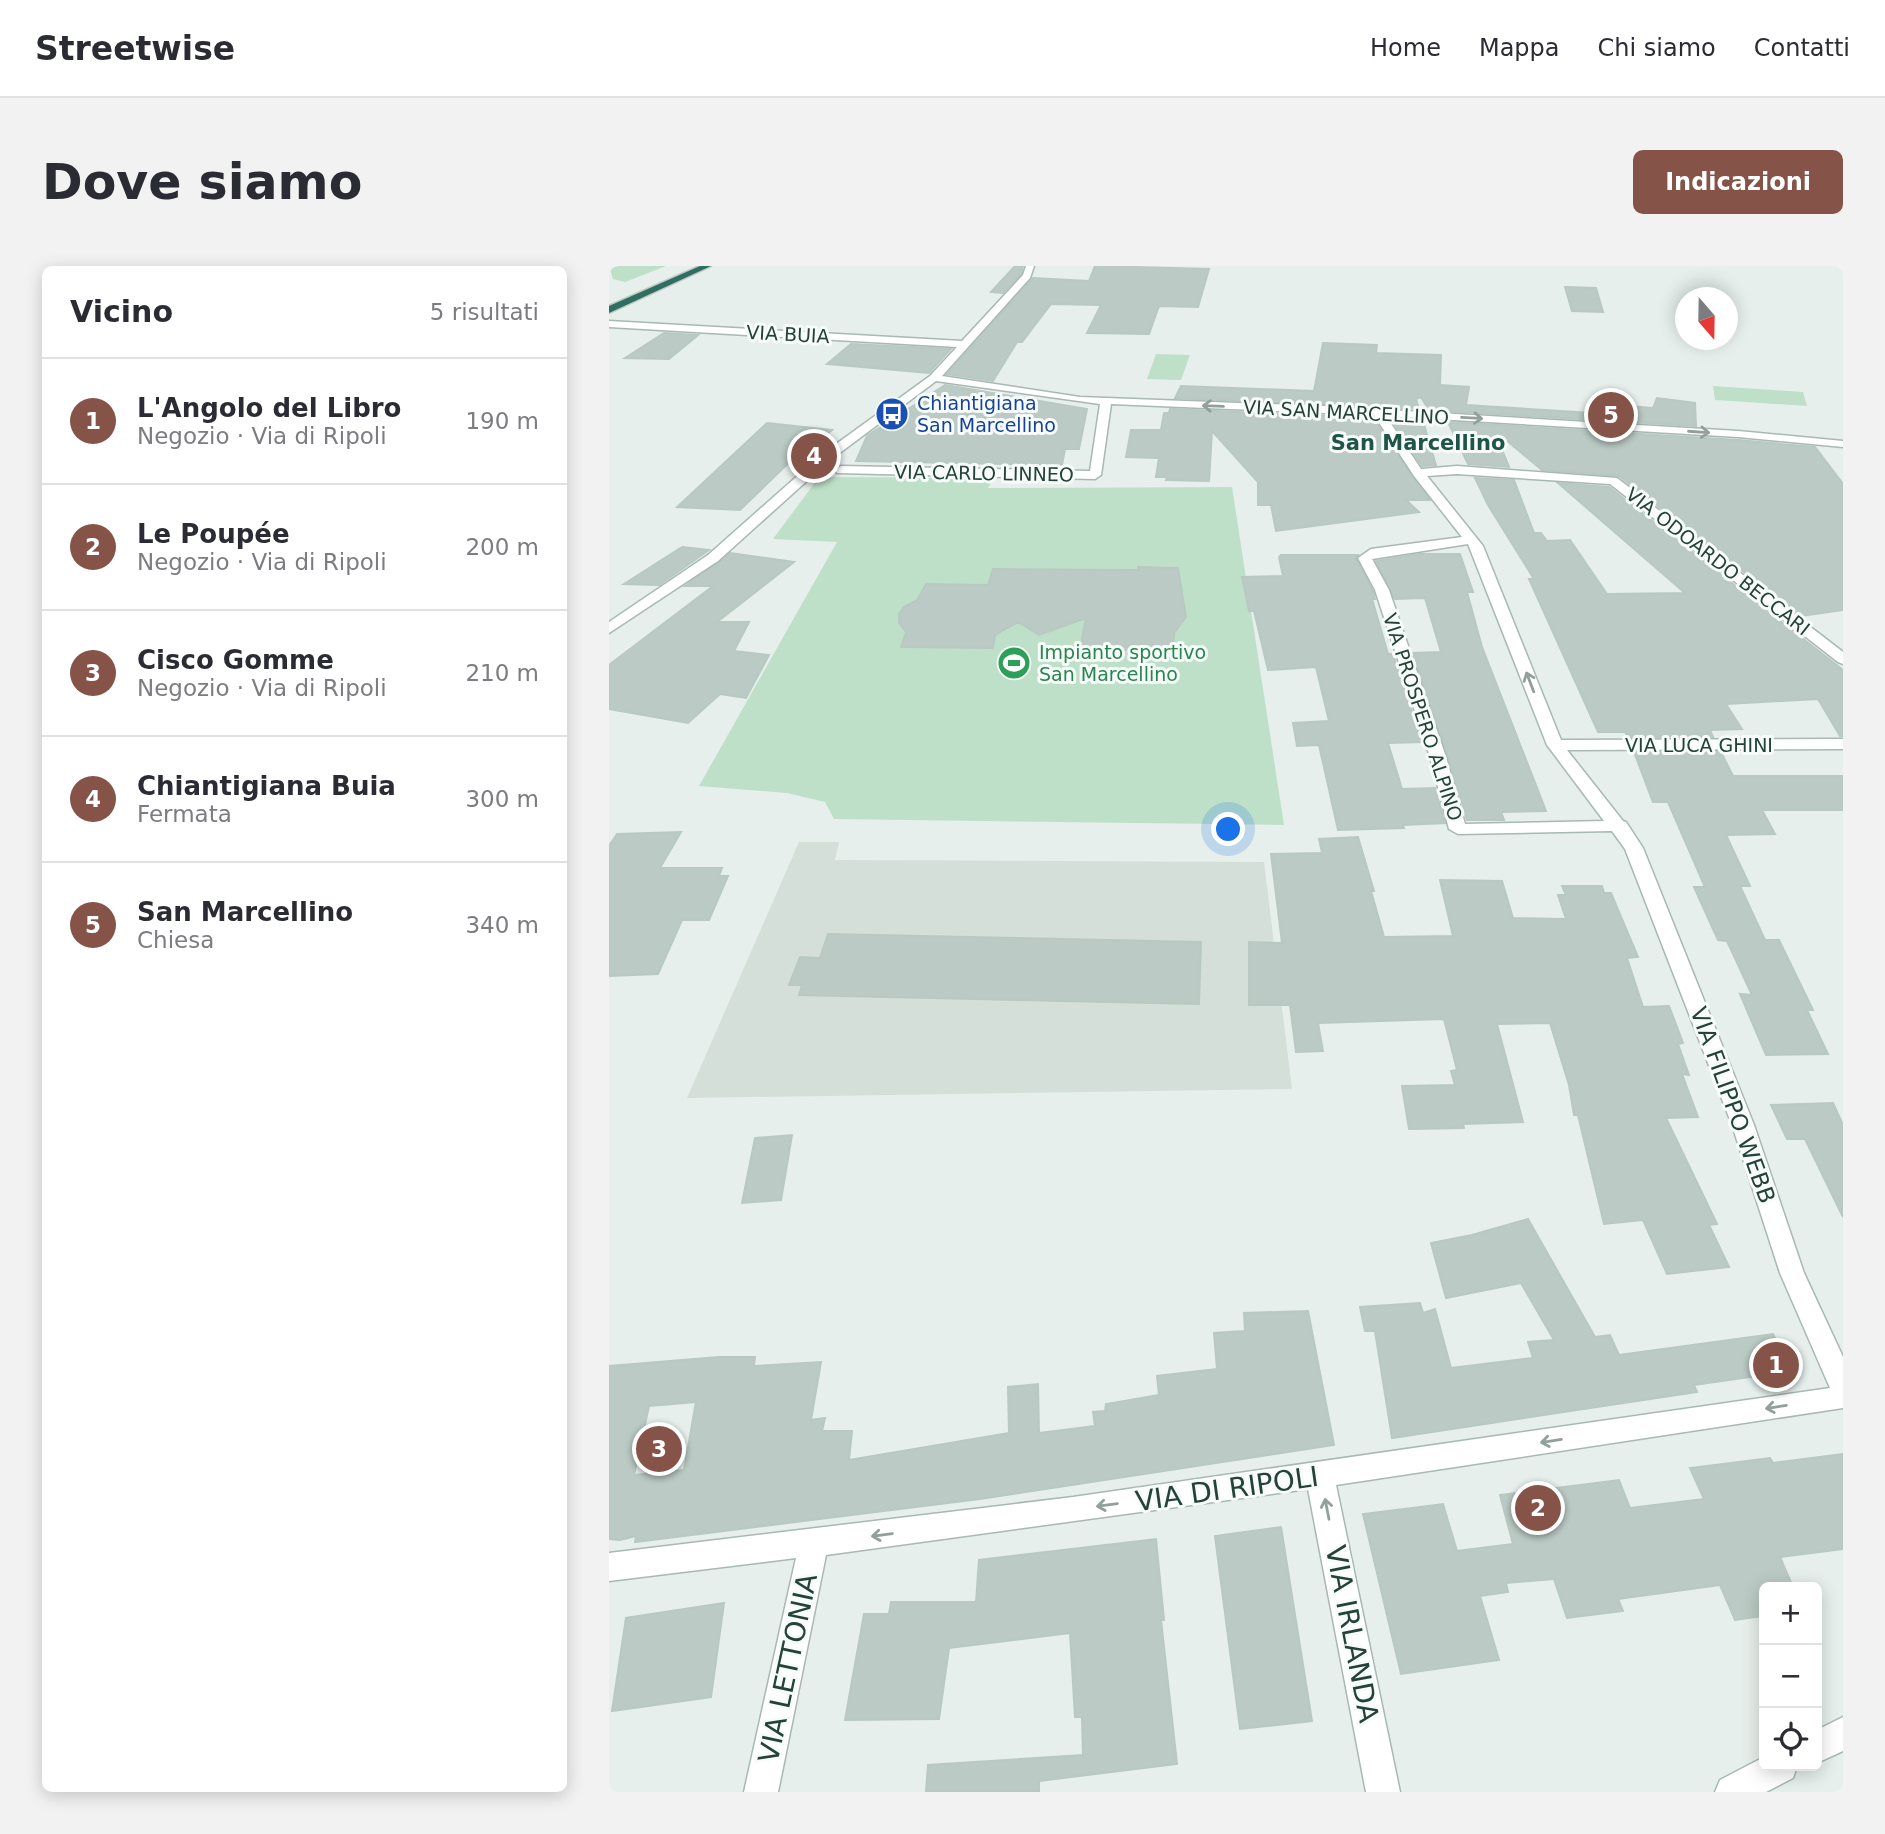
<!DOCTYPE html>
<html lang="it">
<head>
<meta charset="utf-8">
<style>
  :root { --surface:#fff; --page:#f2f2f3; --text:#2b2b33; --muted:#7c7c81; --line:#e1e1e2; --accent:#855347 }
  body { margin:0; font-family:"DejaVu Sans",sans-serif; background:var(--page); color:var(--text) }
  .controls { position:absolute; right:21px; bottom:21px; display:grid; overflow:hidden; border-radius:10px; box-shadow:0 4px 18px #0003 }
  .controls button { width:63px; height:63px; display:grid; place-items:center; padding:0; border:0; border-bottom:2px solid var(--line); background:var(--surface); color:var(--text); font:35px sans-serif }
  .compass { position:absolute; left:1066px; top:21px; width:63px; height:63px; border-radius:50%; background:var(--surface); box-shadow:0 4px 18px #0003; rotate:160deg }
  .you { position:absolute; left:620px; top:564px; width:24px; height:24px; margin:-18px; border:5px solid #fff; border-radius:50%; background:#1a73e8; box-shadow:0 0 0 10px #1a73e833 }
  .badge { display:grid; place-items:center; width:46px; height:46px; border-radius:50%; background:var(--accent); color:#fff; font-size:23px; font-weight:700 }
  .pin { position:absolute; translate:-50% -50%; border:4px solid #fff; box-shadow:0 2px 7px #0006 }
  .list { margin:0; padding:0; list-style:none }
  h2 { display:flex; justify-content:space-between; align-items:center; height:91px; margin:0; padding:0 28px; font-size:30px }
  h2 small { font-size:23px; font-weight:400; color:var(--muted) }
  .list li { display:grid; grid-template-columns:46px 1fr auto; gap:21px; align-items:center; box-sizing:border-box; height:126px; padding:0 28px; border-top:2px solid var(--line) }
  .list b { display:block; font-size:26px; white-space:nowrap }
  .list p { margin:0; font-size:23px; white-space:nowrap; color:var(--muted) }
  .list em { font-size:23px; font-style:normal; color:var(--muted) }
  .icon { flex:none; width:38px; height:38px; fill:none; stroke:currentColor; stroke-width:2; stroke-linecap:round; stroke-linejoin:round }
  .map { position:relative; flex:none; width:1234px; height:1526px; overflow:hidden; border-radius:10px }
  header { display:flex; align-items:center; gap:42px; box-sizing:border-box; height:98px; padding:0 35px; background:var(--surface); border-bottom:2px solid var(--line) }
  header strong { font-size:33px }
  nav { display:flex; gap:38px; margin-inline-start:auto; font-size:24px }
  .intro { display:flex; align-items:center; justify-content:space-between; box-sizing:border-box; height:168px; padding:0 42px }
  h1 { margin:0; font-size:49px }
  .button { padding:18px 32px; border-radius:10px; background:var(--accent); color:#fff; font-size:24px; font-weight:700 }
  main { display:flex; gap:42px; padding:0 42px }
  aside { flex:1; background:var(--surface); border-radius:10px; box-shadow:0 4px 18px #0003 }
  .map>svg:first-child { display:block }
</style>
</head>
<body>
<header>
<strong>Streetwise</strong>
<nav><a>Home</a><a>Mappa</a><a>Chi siamo</a><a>Contatti</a></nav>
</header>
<div class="intro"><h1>Dove siamo</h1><a class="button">Indicazioni</a></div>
<main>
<aside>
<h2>Vicino<small>5 risultati</small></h2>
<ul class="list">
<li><span class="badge">1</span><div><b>L'Angolo del Libro</b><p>Negozio · Via di Ripoli</p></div><em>190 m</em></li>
<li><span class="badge">2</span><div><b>Le Poupée</b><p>Negozio · Via di Ripoli</p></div><em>200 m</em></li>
<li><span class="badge">3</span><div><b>Cisco Gomme</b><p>Negozio · Via di Ripoli</p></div><em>210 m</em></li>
<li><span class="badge">4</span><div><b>Chiantigiana Buia</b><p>Fermata</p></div><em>300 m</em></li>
<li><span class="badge">5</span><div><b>San Marcellino</b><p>Chiesa</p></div><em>340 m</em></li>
</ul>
</aside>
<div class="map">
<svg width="1234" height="1526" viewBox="0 0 1234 1526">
  <rect width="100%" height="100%" fill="#e6efeb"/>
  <path fill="#d4dfda" d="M 190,576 L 230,576 L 226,594 L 655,596 L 683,823 L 78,832 Z"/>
  <path fill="#bfe0c8" d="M 0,0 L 57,0 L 16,16 L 4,13 Z
    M 547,88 L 581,89 L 572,114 L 538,113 Z
    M 1104,120 L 1194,126 L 1198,140 L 1106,134 Z
    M 210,211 L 385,212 L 379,222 L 623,221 L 675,559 L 225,553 L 216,536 L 178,527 L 90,520 L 228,276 L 164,273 Z"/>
  <path fill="#bbcac4" stroke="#b8c9c2" stroke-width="2" fill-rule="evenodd" d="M 406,0 L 414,0 L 412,8 L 394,27 L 382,26 Z
    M 486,0 L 600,3 L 589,41 L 550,40 L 540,68 L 478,67 L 492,39 L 442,38 L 413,76 L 408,76 L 384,115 L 338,108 L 424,12 L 480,15 Z
    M 956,21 L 987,22 L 994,46 L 963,45 Z
    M 55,67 L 89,69 L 60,93 L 16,92 Z
    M 714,77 L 768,79 L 767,87 L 832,89 L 831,119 L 860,121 L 857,139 L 984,147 L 982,137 L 1044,142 L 1048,132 L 1086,137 L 1087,160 L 820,144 L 812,131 L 807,133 L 810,143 L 566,132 L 572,120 L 705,125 Z
    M 242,78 L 342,83 L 320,107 L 218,98 Z
    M 336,119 L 478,143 L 470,183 L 456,183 L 453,199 L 247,195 L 258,170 Z
    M 561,143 L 764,152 L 821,234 L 797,234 L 810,246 L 667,265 L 662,239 L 649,239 L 649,216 L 603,165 L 600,215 L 557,214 L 558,211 L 547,211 L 550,192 L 517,191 L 522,164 L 552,164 L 555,147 L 560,147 Z
    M 782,153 L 814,155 L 827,199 L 813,200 Z
    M 839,156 L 1129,174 L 1206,181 L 1234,218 L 1234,344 L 1192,350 L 1010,210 L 933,204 L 885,164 L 900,201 L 859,198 Z
    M 158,157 L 223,164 L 197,184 L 193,184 L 131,244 L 68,241 Z
    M 866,212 L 905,214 L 925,267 L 932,267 L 938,275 L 961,274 L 998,328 L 1076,327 L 949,217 L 1000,221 L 1234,404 L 1234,470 L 1231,470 L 1209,433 L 1117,438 L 1133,463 L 1101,464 L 1104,471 L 1019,471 L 1016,466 L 989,466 L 920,313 L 925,313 L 879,239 Z
    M 73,281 L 100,284 L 50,319 L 15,318 Z
    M 121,287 L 185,296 L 108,356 L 140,356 L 125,385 L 160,389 L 137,432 L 111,428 L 79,457 L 0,443 L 0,399 L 104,320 L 76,320 Z
    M 810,288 L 851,288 L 864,326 L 858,326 L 873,381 L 937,545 L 892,546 L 895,554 L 858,554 L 839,490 L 804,387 L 832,386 L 816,332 L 786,333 L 767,295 Z
    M 672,289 L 749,289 L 747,293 L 764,325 L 766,333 L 763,333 L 779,388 L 784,388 L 813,476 L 779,477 L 793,523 L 826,522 L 836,557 L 794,559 L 795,562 L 729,564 L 710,479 L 688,480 L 684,457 L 720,455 L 707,401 L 659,404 L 645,345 L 640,345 L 633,311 L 674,310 L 670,291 Z
    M 529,301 L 569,302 L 577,351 L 565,367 L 564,385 L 471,383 L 477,352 L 430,369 L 409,356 L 386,369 L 384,382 L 292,381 L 297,366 L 290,357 L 290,348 L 295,341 L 308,334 L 317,318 L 379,319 L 384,303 L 529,304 Z
    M 1025,486 L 1112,486 L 1124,510 L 1234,510 L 1234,544 L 1153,544 L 1166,568 L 1117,569 L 1141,620 L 1131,620 L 1156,674 L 1170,674 L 1204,744 L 1198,744 L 1219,788 L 1157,789 L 1131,728 L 1143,729 L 1118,675 L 1109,674 L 1085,621 L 1096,621 L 1059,536 L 1044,536 Z
    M 72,566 L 51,602 L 113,602 L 110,610 L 119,610 L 100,654 L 73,654 L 49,708 L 0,710 L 0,580 L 8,568 Z
    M 749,571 L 765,625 L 762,625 L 775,671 L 844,670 L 831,614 L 893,615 L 904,652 L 957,653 L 949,629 L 957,629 L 953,620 L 993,620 L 995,627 L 1002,627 L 1029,691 L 1018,692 L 1034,741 L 1060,740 L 1074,777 L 1069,778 L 1080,809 L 1073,808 L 1089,851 L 1057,852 L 1108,958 L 1100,959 L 1120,1001 L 1058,1008 L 1034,954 L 995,958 L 969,849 L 965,849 L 960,819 L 941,757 L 888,758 L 914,856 L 854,858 L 855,862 L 800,863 L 793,820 L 846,819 L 842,805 L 848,804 L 835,753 L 709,757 L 714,785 L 687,786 L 681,739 L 640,739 L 640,676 L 673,677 L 662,588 L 713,587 L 710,573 Z
    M 219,668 L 592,676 L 590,738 L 190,729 L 193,719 L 180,719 L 191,691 L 211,692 Z
    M 1224,837 L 1234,859 L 1234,951 L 1196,873 L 1178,873 L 1162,839 Z
    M 183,869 L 172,934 L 133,937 L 146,872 Z
    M 919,953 L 986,1071 L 1001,1069 L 1010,1089 L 1164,1068 L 1183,1105 L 1085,1119 L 1088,1126 L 783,1172 L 766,1065 L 756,1065 L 751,1041 L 811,1037 L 814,1047 L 826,1043 L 842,1102 L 924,1092 L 919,1076 L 945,1074 L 912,1017 L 837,1032 L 822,977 L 863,969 Z
    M 699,1045 L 725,1179 L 371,1233 L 26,1276 L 27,1270 L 11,1274 L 0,1273 L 0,1100 L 110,1091 L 146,1091 L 145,1100 L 212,1096 L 202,1154 L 216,1152 L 213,1165 L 243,1165 L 240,1194 L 400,1167 L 399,1121 L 429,1118 L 430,1167 L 486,1160 L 484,1146 L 496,1145 L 497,1138 L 550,1129 L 548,1110 L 608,1103 L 605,1067 L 636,1065 L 635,1047 ZM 87,1136 L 75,1204 L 25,1209 L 40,1140 Z
    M 1234,1188 L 1234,1283 L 1171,1291 L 1184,1321 L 1155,1321 L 1155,1350 L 1126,1354 L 1111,1319 L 1009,1333 L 1014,1345 L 958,1352 L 945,1313 L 897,1317 L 899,1326 L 871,1330 L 890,1394 L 792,1408 L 754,1248 L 834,1238 L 848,1285 L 904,1278 L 891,1229 L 1010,1214 L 1021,1242 L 1095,1233 L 1081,1202 L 1161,1192 L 1164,1197 Z
    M 672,1261 L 703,1455 L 631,1463 L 606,1270 Z
    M 547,1273 L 555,1354 L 552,1354 L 568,1498 L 430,1515 L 430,1526 L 317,1526 L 319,1499 L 474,1489 L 473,1451 L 466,1451 L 461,1367 L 340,1382 L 330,1453 L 236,1454 L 255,1348 L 280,1348 L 282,1336 L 367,1336 L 370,1294 Z
    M 115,1337 L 102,1431 L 3,1445 L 17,1352 Z"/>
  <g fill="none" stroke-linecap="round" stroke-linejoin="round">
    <defs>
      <path id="minor" d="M 417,0 L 425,0 L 421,12 L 333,110 L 471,131 L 713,140 L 1129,165 L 1234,175 L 1234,181 L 1129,171 L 777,150 L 812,203 L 848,200 L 1008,212 L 1234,386 L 1234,398 L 1229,396 L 1001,218 L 848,208 L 818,210 L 874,280 L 952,474 L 1234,473 L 1234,483 L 958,484 L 1014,555 L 1017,556 L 1034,582 L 1145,859 L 1195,1007 L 1234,1091 L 1234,1142 L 727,1219 L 791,1526 L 757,1526 L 699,1223 L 217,1289 L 169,1526 L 135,1526 L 187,1292 L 0,1315 L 0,1287 L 464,1231 L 1221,1122 L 1171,1007 L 1123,859 L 1016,583 L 1003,565 L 849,568 L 840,563 L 821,491 L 766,324 L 749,292 L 762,283 L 853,271 L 805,210 L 765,149 L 502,138 L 492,209 L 486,213 L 228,207 L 226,204 L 232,200 L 481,205 L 491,138 L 327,115 L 220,195 L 109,295 L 0,367 L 0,356 L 99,289 L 212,189 L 321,110 L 348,81 L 0,61 L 0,55 L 353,75 L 414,9 ZM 859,278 L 938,479 L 995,555 L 856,558 L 837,491 L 780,324 L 763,293 Z
        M 1234,1451 L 1234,1485 L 1208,1497 L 1208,1464 Z
        M 1155,1491 L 1155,1500 L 1188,1500 L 1184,1512 L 1157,1526 L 1106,1526 L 1111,1514 Z"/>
      <path id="highway" d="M 91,0 L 102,0 L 0,47 L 0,40 Z"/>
    </defs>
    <use href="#minor" stroke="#a8b8b2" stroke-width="3"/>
    <use href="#highway" stroke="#c2cac8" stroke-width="3"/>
    <use href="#minor" fill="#fff" fill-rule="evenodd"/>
    <use href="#highway" fill="#2f6f62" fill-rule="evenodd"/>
  </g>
  <defs><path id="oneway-shaft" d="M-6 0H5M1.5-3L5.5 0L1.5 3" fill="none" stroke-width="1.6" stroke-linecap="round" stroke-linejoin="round" transform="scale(1.75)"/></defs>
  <g stroke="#92a09c">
    <use href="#oneway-shaft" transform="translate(604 140) rotate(-178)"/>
    <use href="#oneway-shaft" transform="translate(863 152) rotate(3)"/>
    <use href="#oneway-shaft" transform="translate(1090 166) rotate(4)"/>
    <use href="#oneway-shaft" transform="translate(921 416) rotate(-111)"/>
    <use href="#oneway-shaft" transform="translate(1167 1141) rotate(171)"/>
    <use href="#oneway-shaft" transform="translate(942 1175) rotate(171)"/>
    <use href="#oneway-shaft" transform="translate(498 1239) rotate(172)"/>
    <use href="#oneway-shaft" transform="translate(718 1243) rotate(-101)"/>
    <use href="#oneway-shaft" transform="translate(273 1269) rotate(172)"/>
  </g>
  <defs>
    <symbol id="bus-disc" viewBox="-11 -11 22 22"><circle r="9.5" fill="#1a4fb4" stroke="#f7fbf9"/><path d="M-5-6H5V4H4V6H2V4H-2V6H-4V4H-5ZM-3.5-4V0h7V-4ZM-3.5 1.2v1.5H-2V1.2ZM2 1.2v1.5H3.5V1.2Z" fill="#fff"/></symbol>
    <symbol id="stadium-disc" viewBox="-11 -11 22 22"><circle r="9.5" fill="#2e9e5b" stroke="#f7fbf9"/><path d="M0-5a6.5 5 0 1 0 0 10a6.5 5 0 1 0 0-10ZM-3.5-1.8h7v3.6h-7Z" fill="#fff"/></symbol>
  </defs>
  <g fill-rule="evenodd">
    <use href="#bus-disc" x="264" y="129" width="38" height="38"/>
    <use href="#stadium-disc" x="386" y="378" width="38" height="38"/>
  </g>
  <g text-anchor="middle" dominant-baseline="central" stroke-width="6" stroke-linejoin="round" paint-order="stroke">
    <g font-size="19" fill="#24423a" stroke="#f7fbf9">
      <text transform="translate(179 68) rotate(3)">VIA BUIA</text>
      <text transform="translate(737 146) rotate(3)">VIA SAN MARCELLINO</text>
      <text transform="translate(375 207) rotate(1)">VIA CARLO LINNEO</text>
      <text transform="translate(1109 295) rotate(38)">VIA ODOARDO BECCARI</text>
      <text transform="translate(814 451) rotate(72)">VIA PROSPERO ALPINO</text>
      <text x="1090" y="479">VIA LUCA GHINI</text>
    </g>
    <g font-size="19" fill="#164399" stroke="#f7fbf9" text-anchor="start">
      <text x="308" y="137">Chiantigiana<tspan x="308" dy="22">San Marcellino</tspan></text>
    </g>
    <g font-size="19" fill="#27864d" stroke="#f7fbf9" text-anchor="start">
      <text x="430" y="386">Impianto sportivo<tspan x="430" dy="22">San Marcellino</tspan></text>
    </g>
    <g font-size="21" font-weight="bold" fill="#1f5548" stroke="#f7fbf9">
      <text x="809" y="177">San Marcellino</text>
    </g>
    <g font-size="23" fill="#24423a" stroke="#f7fbf9">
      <text transform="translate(1124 839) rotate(70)">VIA FILIPPO WEBB</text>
    </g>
    <g font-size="28" fill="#24423a" stroke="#f7fbf9">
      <text transform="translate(618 1223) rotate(-8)">VIA DI RIPOLI</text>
      <text transform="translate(743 1368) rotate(79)">VIA IRLANDA</text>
      <text transform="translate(179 1402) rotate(-78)">VIA LETTONIA</text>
    </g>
  </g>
</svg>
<div class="controls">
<button>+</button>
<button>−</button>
<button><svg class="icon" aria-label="locate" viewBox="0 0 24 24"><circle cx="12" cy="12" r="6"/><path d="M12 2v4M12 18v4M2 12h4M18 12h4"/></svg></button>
</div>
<svg class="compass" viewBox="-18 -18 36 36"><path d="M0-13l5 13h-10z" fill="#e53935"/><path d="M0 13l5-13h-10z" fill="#7c7c81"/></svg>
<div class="you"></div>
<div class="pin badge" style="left:1167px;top:1099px">1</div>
<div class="pin badge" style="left:929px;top:1242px">2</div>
<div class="pin badge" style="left:50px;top:1183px">3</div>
<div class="pin badge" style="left:205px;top:190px">4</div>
<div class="pin badge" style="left:1002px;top:149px">5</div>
</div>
</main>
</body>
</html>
